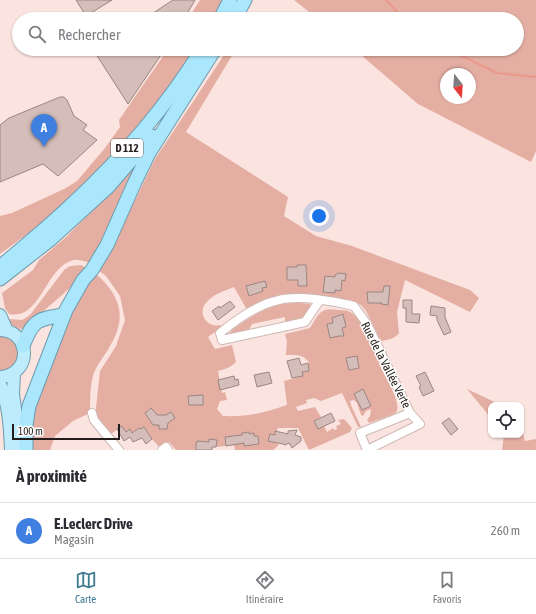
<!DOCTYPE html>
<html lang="fr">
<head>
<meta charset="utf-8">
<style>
  :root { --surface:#fff; --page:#f7f7f7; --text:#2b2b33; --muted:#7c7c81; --line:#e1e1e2; --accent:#3e7b91 }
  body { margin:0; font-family:"Asap Condensed",sans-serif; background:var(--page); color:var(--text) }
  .controls { position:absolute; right:12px; bottom:12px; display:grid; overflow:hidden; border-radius:8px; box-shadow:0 1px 3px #0004 }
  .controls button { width:36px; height:36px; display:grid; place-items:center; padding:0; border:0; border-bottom:1px solid var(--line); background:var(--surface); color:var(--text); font:20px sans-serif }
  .compass { position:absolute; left:440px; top:68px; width:36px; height:36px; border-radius:50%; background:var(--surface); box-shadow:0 1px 3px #0004; rotate:163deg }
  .scale { position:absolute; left:12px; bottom:10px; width:108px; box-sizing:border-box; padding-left:4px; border:2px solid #251d1b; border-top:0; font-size:11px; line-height:14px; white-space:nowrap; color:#251d1b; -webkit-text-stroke:3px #fff; paint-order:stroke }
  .you { position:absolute; left:319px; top:216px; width:14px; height:14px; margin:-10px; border:3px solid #fff; border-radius:50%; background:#1a73e8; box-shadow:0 0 0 6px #1a73e833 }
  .badge { display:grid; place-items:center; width:26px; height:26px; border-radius:50%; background:var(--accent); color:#fff; font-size:13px; font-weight:700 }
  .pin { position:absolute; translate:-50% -33px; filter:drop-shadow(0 1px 2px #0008) }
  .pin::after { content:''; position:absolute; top:21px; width:14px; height:12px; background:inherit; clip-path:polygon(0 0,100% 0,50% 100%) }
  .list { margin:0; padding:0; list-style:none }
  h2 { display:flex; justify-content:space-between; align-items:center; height:52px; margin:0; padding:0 16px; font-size:17px }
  h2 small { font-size:13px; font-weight:400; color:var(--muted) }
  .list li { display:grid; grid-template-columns:26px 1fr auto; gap:12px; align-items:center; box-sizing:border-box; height:56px; padding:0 16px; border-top:1px solid var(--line) }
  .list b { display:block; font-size:15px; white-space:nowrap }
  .list p { margin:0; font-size:13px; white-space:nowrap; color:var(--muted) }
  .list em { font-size:13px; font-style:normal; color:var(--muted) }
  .icon { flex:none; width:22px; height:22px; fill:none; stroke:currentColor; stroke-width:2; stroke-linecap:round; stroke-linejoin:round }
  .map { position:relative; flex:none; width:536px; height:450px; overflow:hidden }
  .search { position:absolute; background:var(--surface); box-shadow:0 1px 3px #0004; left:12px; right:12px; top:12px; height:44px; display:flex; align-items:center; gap:10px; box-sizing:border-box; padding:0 14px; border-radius:22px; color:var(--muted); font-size:15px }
  .sheet { height:108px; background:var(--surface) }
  nav { display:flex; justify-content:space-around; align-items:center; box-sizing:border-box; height:56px; border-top:1px solid var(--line); background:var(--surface); font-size:11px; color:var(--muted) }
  nav a { display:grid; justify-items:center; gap:2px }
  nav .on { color:var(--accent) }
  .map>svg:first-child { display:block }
</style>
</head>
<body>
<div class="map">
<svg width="536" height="450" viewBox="0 0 536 450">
  <rect width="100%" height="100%" fill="#fbe4df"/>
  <path fill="#e5aea3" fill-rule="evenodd" d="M 200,0 L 224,0 L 214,19 L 188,19 Z
    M 294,0 L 536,0 L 536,151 L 531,162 L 418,104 L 354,49 L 517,49 L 517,19 L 318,19 ZM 446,74 L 470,74 L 470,98 L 446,98 Z
    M 168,49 L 196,49 C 154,108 114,159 60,208 C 41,225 20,239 0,254 L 0,216 L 12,213 L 64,189 L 77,181 L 105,148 L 120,127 L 119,120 Z
    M 228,49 L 236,49 L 186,132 L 288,197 L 284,216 L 316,236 L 352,246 L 470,290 L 479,298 L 470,312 L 405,280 L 397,312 L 399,333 C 394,339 388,340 381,341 L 366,311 L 361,305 L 351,300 L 318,296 L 247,310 L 234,287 C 224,291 213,294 206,303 C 197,313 207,328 220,325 L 222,327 L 208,337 L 215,349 L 232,345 L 236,362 C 231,367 226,369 218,371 L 222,393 L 225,392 L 227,400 L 220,401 L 217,409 L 223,416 C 249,417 263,413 287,405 L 284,381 L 303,376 L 302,372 L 309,371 L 308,363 L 309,362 C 302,354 296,355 286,355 L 287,341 L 285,334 L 310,328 C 319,314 320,307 338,310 C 342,310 347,310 350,312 C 365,320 375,353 381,368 C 386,379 400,399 397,411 L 394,414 L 369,423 L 367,420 L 370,416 L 371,409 L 366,411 L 363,416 L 361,415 L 357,403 L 354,400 L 350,401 L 351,405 L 361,427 L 358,427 L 342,393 L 321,401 L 314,398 L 306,400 L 307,403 L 296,407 L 298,411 L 315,407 L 321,417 L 314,421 L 318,429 L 324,426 L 327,432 L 333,428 L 334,430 L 337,429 L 336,426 L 341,424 L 338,420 L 344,419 L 352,428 L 350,432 L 309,450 L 298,428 L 278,428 L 275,435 L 270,434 L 269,441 L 277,443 L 279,445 L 273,450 L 235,450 L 234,445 L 216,447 L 217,440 L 209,442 L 198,441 L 196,444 L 196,450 L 176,450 L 169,442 L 161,449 L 152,439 L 144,427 L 141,429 L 139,428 L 133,433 L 130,430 L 126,432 L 122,426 L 111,434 L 95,417 L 100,371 L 116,346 L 125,320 L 120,296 L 106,276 L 98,270 L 108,256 L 155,159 Z
    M 138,163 L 92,264 C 87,262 80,259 74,260 C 46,265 41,321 9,314 L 5,308 L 2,293 L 33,270 L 39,260 L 66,237 L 100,203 Z
    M 81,265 L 88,269 L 78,281 L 23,329 L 15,328 L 8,323 L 9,319 L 22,320 L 30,315 L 64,270 L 70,266 Z
    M 95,273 C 120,295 128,316 110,346 C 105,356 96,365 93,376 C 90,387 90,401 90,413 L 73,421 L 55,436 L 50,450 L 30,450 L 31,416 L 67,319 Z
    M 294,302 L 310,304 L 311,309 L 303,319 L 285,323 L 285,317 L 252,324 L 248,332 L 231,335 L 230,333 L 232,330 C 253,315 268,305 294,302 Z
    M 0,336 C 24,337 24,371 0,371 Z
    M 467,389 L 501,405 L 491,405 L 491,418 Z
    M 521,426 L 525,441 L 536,439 L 536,450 L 502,450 L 504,435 L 521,435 Z"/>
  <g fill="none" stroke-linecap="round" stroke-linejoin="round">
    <path stroke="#eb998a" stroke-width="2" d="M 386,0 L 404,19
      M 448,49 L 497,73 L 536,77"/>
  </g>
  <path fill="#d5beba" stroke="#9a8681" d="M 76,0 L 112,0 L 86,16 Z
    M 173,0 L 195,0 L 184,19 L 144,19 Z
    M 97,49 L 165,49 L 128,104 L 94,51 Z
    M 60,97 L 64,97 L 67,100 L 74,116 L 87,125 L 83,130 L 97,140 L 58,176 L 43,164 L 0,182 L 0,125 L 9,118 Z
    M 297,265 L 306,265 L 307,286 L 298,286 L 298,280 L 287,280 L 287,267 L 297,267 Z
    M 339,273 L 346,274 L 345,281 L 342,280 L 341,291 L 335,290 L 335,293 L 323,292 L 325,276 L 335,277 L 335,275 Z
    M 265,281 L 267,287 L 262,288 L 263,291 L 249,296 L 246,286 Z
    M 384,286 L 390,286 L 388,305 L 381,304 L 382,303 L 368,303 L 367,292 L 383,292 Z
    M 403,300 L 412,300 L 412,314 L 420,314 L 419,323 L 406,322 L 406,308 L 403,308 Z
    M 230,301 L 235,307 L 218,320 L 212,311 L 219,306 L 220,308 Z
    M 431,306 L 445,308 L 445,317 L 451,332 L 444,335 L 437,320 L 437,316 L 430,315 Z
    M 343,314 L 346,327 L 342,328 L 344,336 L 339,336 L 330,338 L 327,324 L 333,323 L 332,318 Z
    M 357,356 L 359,368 L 349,370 L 346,358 Z
    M 299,358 L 301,365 L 308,363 L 309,371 L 302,372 L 303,376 L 292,378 L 287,361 Z
    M 269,372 L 272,383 L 257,387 L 254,375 Z
    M 425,372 L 434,391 L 423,396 L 419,387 L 421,386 L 416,376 Z
    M 234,376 L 235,380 L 238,379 L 239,385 L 220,390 L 218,380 Z
    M 363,389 L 371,406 L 362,410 L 354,394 Z
    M 203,395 L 203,405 L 189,405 L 188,396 Z
    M 151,408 L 157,415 L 166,415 L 171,412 L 175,418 L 168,423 L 167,429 L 159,429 L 159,425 L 153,425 L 145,413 Z
    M 331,413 L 335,421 L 318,429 L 314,421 Z
    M 449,418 L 458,429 L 451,435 L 442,423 Z
    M 122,426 L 126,432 L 130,429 L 132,433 L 139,428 L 141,429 L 144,427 L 152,439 L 146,444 L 142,438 L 133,442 L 130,437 L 124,441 L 117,429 Z
    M 297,430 L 295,435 L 301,437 L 301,441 L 292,448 L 289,443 L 285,445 L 283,444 L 268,441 L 270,434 L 275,435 L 275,431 L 288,434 L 288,431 Z
    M 249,432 L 249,434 L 254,433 L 254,436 L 258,436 L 259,444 L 244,446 L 244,443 L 226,446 L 225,437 L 242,435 L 242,433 Z
    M 209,439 L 217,440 L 216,447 L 212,447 L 212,450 L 196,450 L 196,443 L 197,443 L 197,441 L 209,442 Z"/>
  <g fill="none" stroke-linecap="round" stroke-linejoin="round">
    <defs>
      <path id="minor" d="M 320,300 L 305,322 L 222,340 L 220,333 C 236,320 259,304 279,300 C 300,295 334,301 354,306 L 367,324 L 410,413 L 420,424 L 367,450
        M 92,413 L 94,420 L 119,450
        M 162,450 L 166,447 L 168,450
        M 367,450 L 360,433 L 410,413"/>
      <path id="primary" d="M 0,315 L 7,331
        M 0,330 C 32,331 32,375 0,377
        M 14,373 L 13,394 L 21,450
        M 0,384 C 9,405 10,427 11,450"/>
      <path id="trunk" d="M 220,19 L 230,0
        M 234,19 L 245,0
        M 0,267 C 23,247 47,228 69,207 C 118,162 167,106 202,49
        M 0,279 L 51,239 L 108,187 L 152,136
        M 23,346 C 33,320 37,319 64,315
        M 26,450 L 26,425 L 29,406 L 66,310 L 83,280 L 92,270 L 107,245 L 134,184 L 149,153 L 215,49"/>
    </defs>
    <use href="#minor" stroke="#ceb8b3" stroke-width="10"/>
    <use href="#primary" stroke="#6d9bad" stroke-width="14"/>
    <use href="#trunk" stroke="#6d9bad" stroke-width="15"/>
    <use href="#minor" stroke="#fff" stroke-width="8"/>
    <use href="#primary" stroke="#bfecfd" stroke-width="12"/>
    <use href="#trunk" stroke="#aae6fc" stroke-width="13"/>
  </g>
  <g text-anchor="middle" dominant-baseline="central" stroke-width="3" stroke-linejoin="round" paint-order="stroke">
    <rect fill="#fff" stroke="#66615f" stroke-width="1" x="111" y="139" width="32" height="18" rx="3"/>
    <g font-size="11" font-weight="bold" fill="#251d1b">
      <text x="127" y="148">D 112</text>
    </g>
    <g font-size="12" fill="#251d1b" stroke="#fff">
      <text transform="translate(386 365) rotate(63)">Rue de la Vallée Verte</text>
    </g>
  </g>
</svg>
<div class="controls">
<button><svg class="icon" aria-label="locate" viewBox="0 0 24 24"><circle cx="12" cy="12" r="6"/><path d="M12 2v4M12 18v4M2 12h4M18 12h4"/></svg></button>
</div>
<svg class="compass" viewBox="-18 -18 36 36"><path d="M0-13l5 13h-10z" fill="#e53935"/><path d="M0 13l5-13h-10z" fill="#7c7c81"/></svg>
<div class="scale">100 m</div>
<div class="you"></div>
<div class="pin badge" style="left:44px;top:147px;background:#3f7fe0">A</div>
<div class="search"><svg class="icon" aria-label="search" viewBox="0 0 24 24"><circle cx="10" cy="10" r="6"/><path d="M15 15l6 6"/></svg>Rechercher</div>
</div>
<section class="sheet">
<h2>À proximité<small></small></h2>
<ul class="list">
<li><span class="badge" style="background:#3f7fe0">A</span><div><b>E.Leclerc Drive</b><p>Magasin</p></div><em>260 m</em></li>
</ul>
</section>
<nav>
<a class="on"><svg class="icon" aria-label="map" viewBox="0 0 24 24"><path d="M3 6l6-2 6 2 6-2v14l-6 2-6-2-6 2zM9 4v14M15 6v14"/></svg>Carte</a>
<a><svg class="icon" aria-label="directions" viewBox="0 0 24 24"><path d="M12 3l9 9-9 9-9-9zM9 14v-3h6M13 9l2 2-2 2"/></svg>Itinéraire</a>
<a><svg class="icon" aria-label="saved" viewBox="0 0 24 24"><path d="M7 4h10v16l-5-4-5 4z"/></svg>Favoris</a>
</nav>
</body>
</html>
